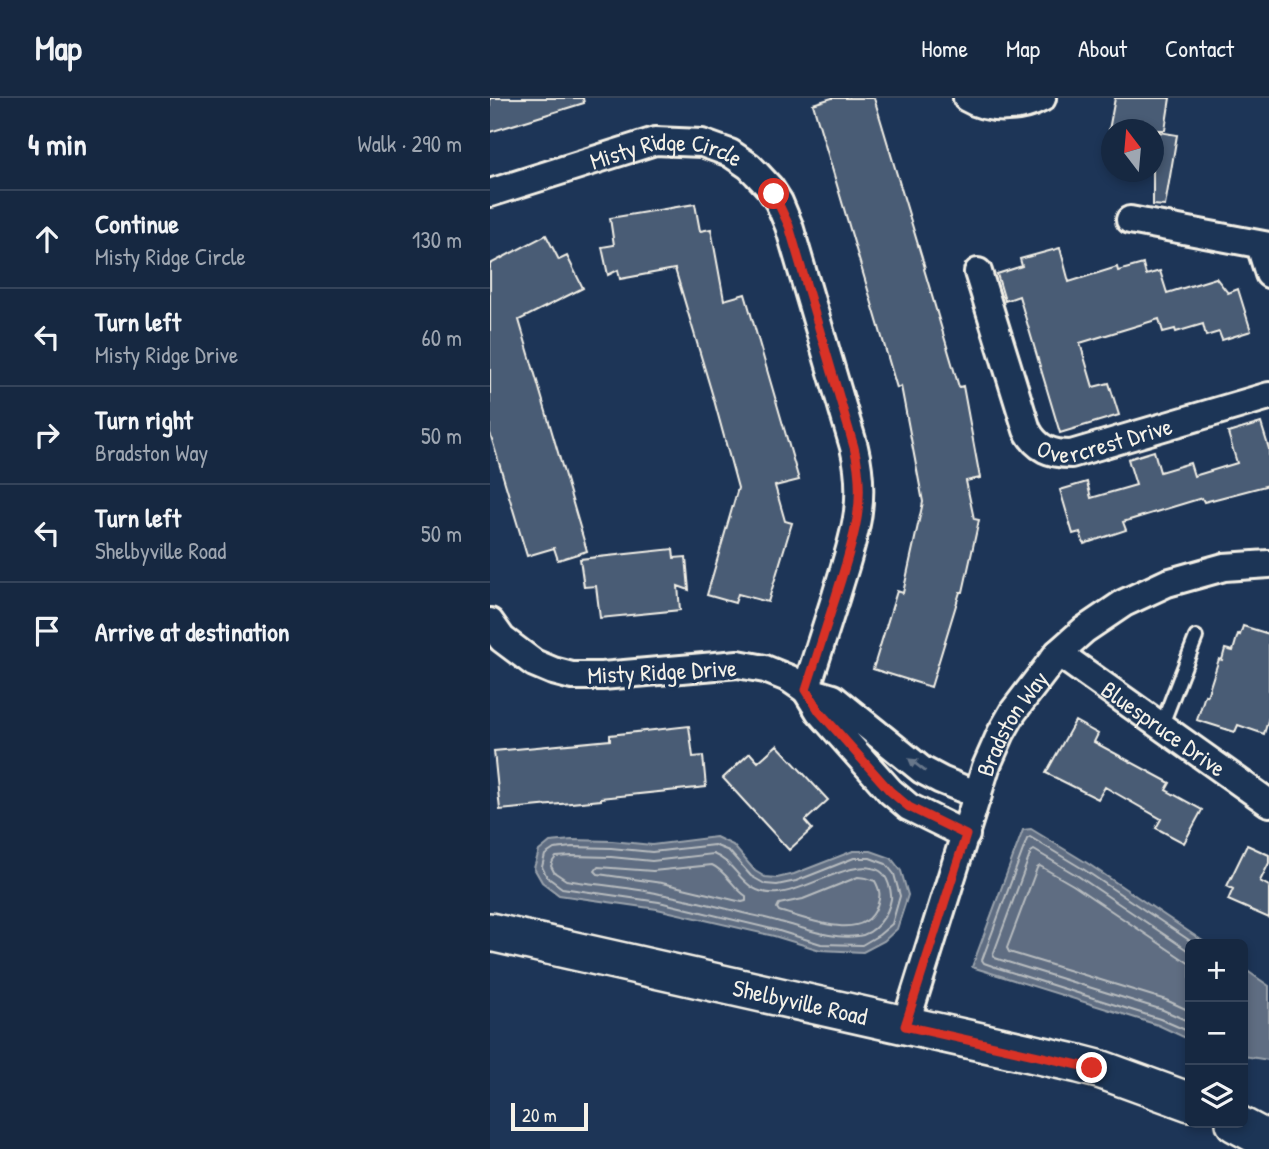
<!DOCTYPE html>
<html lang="en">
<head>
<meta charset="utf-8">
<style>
  :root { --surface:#162841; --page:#23344c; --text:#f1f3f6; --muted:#9ea6b1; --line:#35445a }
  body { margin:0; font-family:"Patrick Hand",sans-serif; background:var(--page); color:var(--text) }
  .controls { position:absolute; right:21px; bottom:21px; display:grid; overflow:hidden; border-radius:10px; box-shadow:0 4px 10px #0003 }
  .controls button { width:63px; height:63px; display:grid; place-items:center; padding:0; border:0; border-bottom:2px solid var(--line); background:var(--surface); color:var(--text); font:35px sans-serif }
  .compass { position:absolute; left:611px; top:21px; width:63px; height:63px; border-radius:50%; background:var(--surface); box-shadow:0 4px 10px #0003; rotate:344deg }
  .scale { position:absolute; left:21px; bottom:18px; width:77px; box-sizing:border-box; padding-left:7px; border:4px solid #f4f1e8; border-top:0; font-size:19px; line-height:24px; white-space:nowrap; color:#f4f1e8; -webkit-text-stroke:5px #1d3557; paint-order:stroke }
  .stop { position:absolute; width:21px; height:21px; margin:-16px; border:5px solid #d93025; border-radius:50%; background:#fff }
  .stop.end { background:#d93025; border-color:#fff; box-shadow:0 2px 7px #0008 }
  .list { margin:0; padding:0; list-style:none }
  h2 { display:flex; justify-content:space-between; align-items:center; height:91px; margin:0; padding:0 28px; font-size:30px }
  h2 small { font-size:23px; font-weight:400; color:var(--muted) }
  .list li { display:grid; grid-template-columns:46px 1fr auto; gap:21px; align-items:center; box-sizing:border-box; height:98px; padding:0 28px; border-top:2px solid var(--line) }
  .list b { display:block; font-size:26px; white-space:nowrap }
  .list p { margin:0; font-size:23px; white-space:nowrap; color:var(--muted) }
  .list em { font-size:23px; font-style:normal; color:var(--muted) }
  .icon { flex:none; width:38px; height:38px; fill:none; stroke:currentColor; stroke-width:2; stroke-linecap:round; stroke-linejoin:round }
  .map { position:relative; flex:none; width:779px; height:1051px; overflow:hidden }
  header { display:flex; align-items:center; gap:42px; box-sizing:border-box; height:98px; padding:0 35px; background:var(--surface); border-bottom:2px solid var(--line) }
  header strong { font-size:33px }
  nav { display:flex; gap:38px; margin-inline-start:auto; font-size:24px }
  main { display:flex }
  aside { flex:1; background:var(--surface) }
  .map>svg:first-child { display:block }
</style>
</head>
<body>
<header>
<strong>Map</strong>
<nav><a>Home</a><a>Map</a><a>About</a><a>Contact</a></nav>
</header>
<main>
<aside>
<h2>4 min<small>Walk · 290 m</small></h2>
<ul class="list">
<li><svg class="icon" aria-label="ahead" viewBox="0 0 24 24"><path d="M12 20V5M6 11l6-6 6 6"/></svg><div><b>Continue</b><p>Misty Ridge Circle</p></div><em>130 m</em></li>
<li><svg class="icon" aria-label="left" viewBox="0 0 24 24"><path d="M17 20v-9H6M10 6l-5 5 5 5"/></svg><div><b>Turn left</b><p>Misty Ridge Drive</p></div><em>60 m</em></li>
<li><svg class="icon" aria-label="right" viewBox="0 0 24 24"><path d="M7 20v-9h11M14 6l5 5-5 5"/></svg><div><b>Turn right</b><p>Bradston Way</p></div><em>50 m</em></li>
<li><svg class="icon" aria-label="left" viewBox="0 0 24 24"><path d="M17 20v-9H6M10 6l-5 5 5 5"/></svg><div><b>Turn left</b><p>Shelbyville Road</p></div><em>50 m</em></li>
<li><svg class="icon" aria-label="arrive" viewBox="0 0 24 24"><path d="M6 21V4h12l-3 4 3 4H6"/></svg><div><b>Arrive at destination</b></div></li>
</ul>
</aside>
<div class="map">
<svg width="779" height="1051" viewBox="0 0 779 1051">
  <rect width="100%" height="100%" fill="#1d3557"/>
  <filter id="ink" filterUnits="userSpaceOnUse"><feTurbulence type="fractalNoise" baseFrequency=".0143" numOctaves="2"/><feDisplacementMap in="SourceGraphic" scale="14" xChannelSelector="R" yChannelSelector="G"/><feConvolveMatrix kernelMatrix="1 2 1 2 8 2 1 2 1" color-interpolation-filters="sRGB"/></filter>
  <g filter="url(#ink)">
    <path fill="#5e6d82" stroke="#9aa2ab" stroke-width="2" d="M 541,731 L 597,765 L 717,846 L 700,846 L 700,942 L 668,927 L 482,869 L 533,732 Z
      M 226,739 L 243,747 L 265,773 L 275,779 L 287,780 L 304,776 L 363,753 L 381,753 L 401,760 L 411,773 L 418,797 L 407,831 L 394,843 L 373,854 L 330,852 L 284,838 L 167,811 L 69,797 L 52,784 L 44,770 L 49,753 L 60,744 L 82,742 L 122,743 L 162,747 Z
      M 753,870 L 779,888 L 779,962 L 753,958 Z"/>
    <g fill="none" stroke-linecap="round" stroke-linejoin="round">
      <path stroke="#b8bcbf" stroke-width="2" d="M 224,747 L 239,753 L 261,778 L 275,786 L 287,787 L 306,783 L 364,760 L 380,760 L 396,766 L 404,776 L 410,798 L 402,826 L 389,837 L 372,847 L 331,846 L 286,832 L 169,804 L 72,790 L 57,779 L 52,769 L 55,757 L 64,751 L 82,749 L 121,750 L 162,754 Z
        M 223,756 C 250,766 251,798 288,795 C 318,793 364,758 390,773 C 397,777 402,793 401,801 C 398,818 385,836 368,838 C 342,842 314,830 290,824 C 278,820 266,818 253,815 C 226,808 198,801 170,796 C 139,789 107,787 76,782 L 64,774 L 61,768 L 63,763 L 66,759 L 82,758 L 121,759 L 162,763 Z
        M 222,767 C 236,773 243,790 256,798 L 256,803 L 252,804 L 172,785 L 108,776 L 105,773 L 108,769 L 163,773 Z
        M 368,779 L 376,780 L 385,783 C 390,792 391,798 387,808 C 375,846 315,820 289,813 L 287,810 L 289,806 L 313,801 Z
        M 700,854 L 588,778 L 544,752 L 541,754 L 503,857 L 505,860 L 511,862 L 673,912 L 700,924
        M 700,866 L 583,787 L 550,768 L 547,770 L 517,850 L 519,854 L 676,902 L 700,913
        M 700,934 L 670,921 L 508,870 L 494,865 L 492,862 L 537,741 L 540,739 L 593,771 L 705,846"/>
    </g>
    <path fill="#485b74" stroke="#f4f1e8" stroke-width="2" d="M 0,0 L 93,0 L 94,5 L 0,34 Z
      M 342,0 L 384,0 L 435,170 L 434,171 L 469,289 L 473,288 L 490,380 L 476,383 L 484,421 L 489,422 L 473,494 L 470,494 L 441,589 L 383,571 L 407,493 L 413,495 L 433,404 L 411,288 L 407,290 L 323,6 Z
      M 625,0 L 680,0 L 675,32 L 619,32 Z
      M 663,33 L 687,37 L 675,108 L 663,107 Z
      M 205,106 L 210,133 L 221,131 L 234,202 L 255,196 L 309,382 L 285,388 L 295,423 L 302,425 L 278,504 L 248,496 L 245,505 L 217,497 L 248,390 L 224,302 L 185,171 L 130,181 L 128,172 L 118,177 L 112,149 L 124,147 L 120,120 Z
      M 56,137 L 69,162 L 77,158 L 93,190 L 29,222 L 97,453 L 68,462 L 64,450 L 37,458 L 0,335 L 0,166 Z
      M 570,150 L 579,184 L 627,169 L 628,173 L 653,166 L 656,177 L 670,173 L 677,195 L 726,180 L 738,195 L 748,191 L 761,233 L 732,242 L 729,234 L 716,238 L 713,226 L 686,234 L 685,231 L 673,234 L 669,221 L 590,245 L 603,289 L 619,285 L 629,317 L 570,335 L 529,198 L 515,203 L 507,176 L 532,168 L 530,161 Z
      M 771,325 L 779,351 L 779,387 L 714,404 L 712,400 L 633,424 L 636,432 L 594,446 L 590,434 L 583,436 L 570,392 L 597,384 L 601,400 L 646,387 L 638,361 L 664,353 L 670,374 L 700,365 L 704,378 L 747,365 L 738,335 Z
      M 183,451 L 184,460 L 196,459 L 199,492 L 188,488 L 190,512 L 110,520 L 106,488 L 94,489 L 90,461 Z
      M 753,528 L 779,536 L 779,619 L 774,636 L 748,627 L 745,634 L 707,622 L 715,597 L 717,598 L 729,561 L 732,562 L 735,551 L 743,553 L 748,536 L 750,537 Z
      M 585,623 L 608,636 L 604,644 L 680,685 L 676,692 L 712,712 L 694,745 L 666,730 L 671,721 L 615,689 L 608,701 L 556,675 Z
      M 199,628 L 203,659 L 213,658 L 216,689 L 111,700 L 111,702 L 10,712 L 4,653 L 120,642 L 120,637 Z
      M 287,647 L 338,702 L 315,723 L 322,731 L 299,752 L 233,680 L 260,655 L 268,664 Z
      M 757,747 L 779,757 L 779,765 L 770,783 L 779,788 L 779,820 L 738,802 L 743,791 L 737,788 Z"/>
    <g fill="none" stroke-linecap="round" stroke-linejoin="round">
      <defs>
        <path id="lane" d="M 671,629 L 706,539"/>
        <g id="street">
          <path d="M 477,0 C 499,13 529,12 552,0"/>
          <path id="s1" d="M 0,95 L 165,43 L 212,45 L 240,55 L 259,68 L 267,76 L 280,90 L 289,104 L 299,128 L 364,349 C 378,407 362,444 346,498 C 336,530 326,561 316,592 L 300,581 L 275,571 L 248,566 L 112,578 L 82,578 L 63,573 L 44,565 L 12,541 L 0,524"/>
          <path d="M 640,122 L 779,148"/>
          <path d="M 770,147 L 779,176"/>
          <path id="s2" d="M 488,174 L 537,332 C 547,351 561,356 581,356 L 779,298"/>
          <path id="s3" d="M 568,555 L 779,705"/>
          <path d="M 476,737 L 419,709 L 400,693 L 329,613 L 316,592 L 343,600 L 432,672 L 451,682 L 488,697"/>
          <path id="s4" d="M 415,928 L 496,669 L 511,635 L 523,614 L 568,555 L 594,532 L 634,505 L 677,485 L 734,469 L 779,466"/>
        </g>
        <g id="secondary">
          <path id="s5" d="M 0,834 L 589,966 L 612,972 L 700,1004"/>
          <path d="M 745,1025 L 779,1043"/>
        </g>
      </defs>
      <use href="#lane" stroke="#f4f1e8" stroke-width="18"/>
      <use href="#street" stroke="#f4f1e8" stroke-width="32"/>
      <use href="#secondary" stroke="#f4f1e8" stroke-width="42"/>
      <use href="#lane" stroke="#1d3557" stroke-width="12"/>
      <use href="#street" stroke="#1d3557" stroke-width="26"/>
      <use href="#secondary" stroke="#1d3557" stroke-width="37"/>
    </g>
    <defs><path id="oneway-solid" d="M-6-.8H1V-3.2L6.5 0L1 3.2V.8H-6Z" transform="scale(1.75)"/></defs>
    <use fill="#68778a" href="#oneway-solid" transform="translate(427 667) rotate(-143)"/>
  </g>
  <g fill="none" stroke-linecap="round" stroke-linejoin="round" filter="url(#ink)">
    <path stroke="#d93025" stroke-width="9" d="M 284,96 L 299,128 L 364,349 C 378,406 362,445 346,498 C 336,530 326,561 316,592 L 329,613 L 400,693 L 419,709 L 476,737 L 415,928 L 602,970"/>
  </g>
  <g text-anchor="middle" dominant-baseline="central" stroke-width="7" stroke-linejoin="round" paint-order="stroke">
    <g font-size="24" fill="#f4f1e8" stroke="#1d3557">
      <text stroke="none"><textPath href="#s1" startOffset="184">Misty Ridge Circle</textPath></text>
      <text stroke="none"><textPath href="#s2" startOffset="254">Overcrest Drive</textPath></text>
      <text transform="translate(172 573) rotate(-3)">Misty Ridge Drive</text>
      <text stroke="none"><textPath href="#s4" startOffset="322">Bradston Way</textPath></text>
      <text stroke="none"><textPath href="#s3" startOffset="130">Bluespruce Drive</textPath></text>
      <text stroke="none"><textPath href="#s5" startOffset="318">Shelbyville Road</textPath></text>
    </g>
  </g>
</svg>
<div class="controls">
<button>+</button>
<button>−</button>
<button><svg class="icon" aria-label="layers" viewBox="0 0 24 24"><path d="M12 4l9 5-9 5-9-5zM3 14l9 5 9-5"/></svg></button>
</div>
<svg class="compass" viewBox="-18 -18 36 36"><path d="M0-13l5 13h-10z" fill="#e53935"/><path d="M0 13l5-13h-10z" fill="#9ea6b1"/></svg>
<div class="scale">20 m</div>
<div class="stop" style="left:284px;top:96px"></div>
<div class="stop end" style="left:602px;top:970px"></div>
</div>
</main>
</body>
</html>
